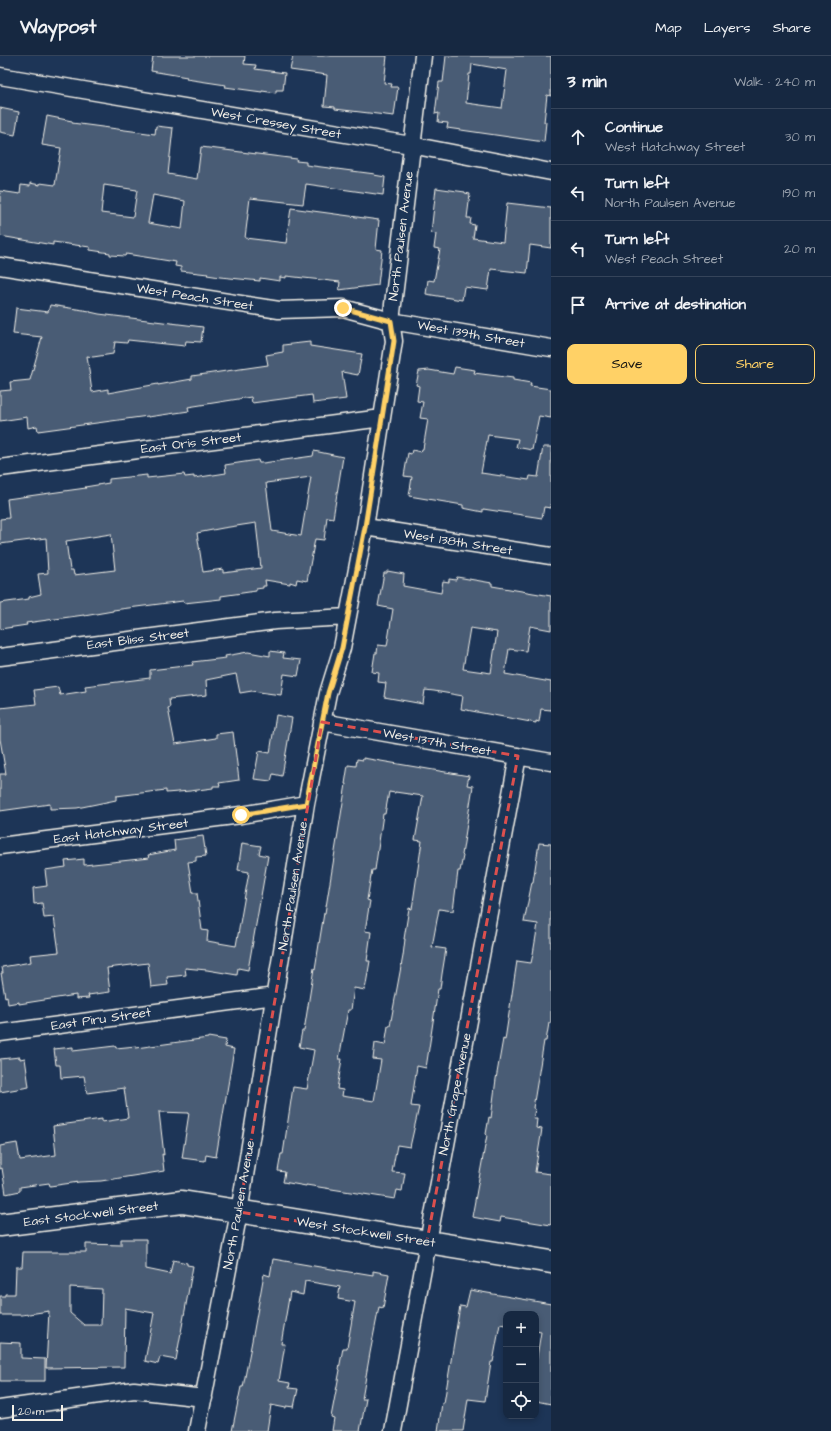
<!DOCTYPE html>
<html lang="en">
<head>
<meta charset="utf-8">
<style>
  :root { --surface:#162841; --page:#23344c; --text:#f1f3f6; --muted:#9ea6b1; --line:#35445a; --accent:#ffd166 }
  body { margin:0; font-family:"Architects Daughter",sans-serif; background:var(--page); color:var(--text) }
  .controls { position:absolute; right:12px; bottom:12px; display:grid; overflow:hidden; border-radius:8px; box-shadow:0 2px 6px #0003 }
  .controls button { width:36px; height:36px; display:grid; place-items:center; padding:0; border:0; border-bottom:1px solid var(--line); background:var(--surface); color:var(--text); font:20px sans-serif }
  .scale { position:absolute; left:12px; bottom:10px; width:51px; box-sizing:border-box; padding-left:4px; border:2px solid #f4f1e8; border-top:0; font-size:11px; line-height:14px; white-space:nowrap; color:#f4f1e8; -webkit-text-stroke:3px #1d3557; paint-order:stroke }
  .stop { position:absolute; width:12px; height:12px; margin:-9px; border:3px solid #ffd166; border-radius:50%; background:#fff }
  .stop.end { background:#ffd166; border-color:#fff; box-shadow:0 1px 4px #0008 }
  .list { margin:0; padding:0; list-style:none }
  h2 { display:flex; justify-content:space-between; align-items:center; height:52px; margin:0; padding:0 16px; font-size:17px }
  h2 small { font-size:13px; font-weight:400; color:var(--muted) }
  .list li { display:grid; grid-template-columns:26px 1fr auto; gap:12px; align-items:center; box-sizing:border-box; height:56px; padding:0 16px; border-top:1px solid var(--line) }
  .list b { display:block; font-size:15px; white-space:nowrap }
  .list p { margin:0; font-size:13px; white-space:nowrap; color:var(--muted) }
  .list em { font-size:13px; font-style:normal; color:var(--muted) }
  .actions { display:flex; gap:8px; padding:12px 16px }
  .actions a { flex:1; padding:9px 0; border:1px solid var(--accent); border-radius:8px; text-align:center; font-size:14px; color:var(--accent) }
  .actions .main { background:var(--accent); color:#111 }
  .icon { flex:none; width:22px; height:22px; fill:none; stroke:currentColor; stroke-width:2; stroke-linecap:round; stroke-linejoin:round }
  .map { position:relative; flex:none; width:551px; height:1375px; overflow:hidden }
  header { display:flex; align-items:center; gap:24px; box-sizing:border-box; height:56px; padding:0 20px; background:var(--surface); border-bottom:1px solid var(--line) }
  header strong { font-size:19px }
  nav { display:flex; gap:22px; margin-inline-start:auto; font-size:14px }
  main { display:flex }
  aside { flex:1; background:var(--surface) }
  .map>svg:first-child { display:block }
</style>
</head>
<body>
<header>
<strong>Waypost</strong>
<nav><a>Map</a><a>Layers</a><a>Share</a></nav>
</header>
<main>
<div class="map">
<svg width="551" height="1375" viewBox="0 0 551 1375">
  <rect width="100%" height="100%" fill="#1d3557"/>
  <filter id="ink" filterUnits="userSpaceOnUse"><feTurbulence type="fractalNoise" baseFrequency=".025" numOctaves="2"/><feDisplacementMap in="SourceGraphic" scale="8" xChannelSelector="R" yChannelSelector="G"/><feConvolveMatrix kernelMatrix="1 2 1 2 8 2 1 2 1" color-interpolation-filters="sRGB"/></filter>
  <g filter="url(#ink)">
    <path fill="#485b74" stroke="#f4f1e8" fill-rule="evenodd" d="M 153,0 L 245,0 L 244,8 L 256,9 L 255,13 L 285,17 L 283,34 L 276,34 L 276,37 L 262,35 L 262,36 L 225,31 L 226,29 L 186,23 L 187,21 L 151,15 Z
      M 293,0 L 387,0 L 384,27 L 392,28 L 391,31 L 398,31 L 394,60 L 335,53 L 335,51 L 324,50 L 327,19 L 290,14 Z
      M 446,0 L 551,0 L 551,40 L 547,39 L 544,66 L 546,66 L 544,86 L 447,72 L 448,67 L 438,66 L 439,57 L 435,58 L 439,26 L 443,26 ZM 472,8 L 507,14 L 502,52 L 466,47 L 469,18 L 471,18 Z
      M 0,52 L 19,56 L 15,79 L 0,76 Z
      M 47,60 L 72,65 L 72,67 L 155,78 L 156,70 L 173,72 L 168,118 L 197,123 L 201,91 L 297,103 L 296,105 L 306,106 L 306,109 L 375,118 L 374,119 L 385,121 L 383,139 L 306,128 L 303,148 L 250,142 L 245,182 L 286,187 L 291,152 L 379,164 L 376,193 L 382,194 L 378,229 L 339,234 L 340,226 L 286,220 L 286,222 L 280,221 L 280,225 L 260,222 L 260,225 L 220,221 L 207,219 L 208,218 L 181,215 L 181,211 L 175,210 L 176,206 L 126,198 L 125,200 L 110,199 L 110,197 L 90,194 L 90,191 L 53,186 L 53,189 L 0,180 L 0,135 L 20,138 L 21,129 L 30,130 L 30,127 L 40,129 L 40,127 L 55,129 L 61,92 L 42,89 ZM 104,129 L 137,134 L 133,161 L 101,157 ZM 153,139 L 185,145 L 182,173 L 148,167 Z
      M 436,132 L 465,136 L 465,137 L 470,138 L 467,162 L 471,162 L 470,168 L 475,169 L 473,182 L 503,186 L 507,147 L 551,152 L 551,192 L 530,189 L 527,217 L 491,213 L 488,234 L 464,231 L 462,244 L 426,238 L 428,224 L 434,225 L 440,193 L 434,192 L 436,178 L 431,177 Z
      M 50,249 L 90,255 L 90,256 L 99,258 L 203,271 L 201,286 L 186,285 L 185,290 L 128,284 L 127,287 L 115,286 L 113,298 L 93,301 L 87,300 L 92,336 L 108,333 L 108,337 L 158,328 L 158,329 L 192,323 L 192,320 L 268,309 L 266,299 L 283,296 L 283,289 L 310,286 L 310,290 L 362,298 L 358,319 L 342,316 L 346,343 L 313,347 L 312,339 L 252,347 L 251,341 L 188,351 L 189,355 L 148,361 L 148,360 L 38,375 L 37,370 L 28,372 L 27,361 L 0,365 L 0,335 L 11,334 L 10,326 L 30,324 L 42,281 L 13,278 L 16,252 L 48,256 Z
      M 455,311 L 475,314 L 474,317 L 513,322 L 513,324 L 531,327 L 530,330 L 551,333 L 551,362 L 539,360 L 532,394 L 516,391 L 518,383 L 488,379 L 481,417 L 529,424 L 530,420 L 538,421 L 543,391 L 551,391 L 551,452 L 544,451 L 542,462 L 483,453 L 483,456 L 463,452 L 463,449 L 409,440 L 412,421 L 404,420 L 408,397 L 411,398 L 412,394 L 421,396 L 422,393 L 423,393 L 428,363 L 420,362 L 423,346 L 417,345 L 419,330 L 416,329 L 419,315 L 429,314 L 453,318 Z
      M 314,395 L 343,401 L 333,462 L 327,461 L 324,484 L 315,483 L 307,525 L 297,523 L 296,528 L 290,526 L 290,528 L 265,524 L 266,530 L 263,530 L 263,532 L 256,533 L 256,535 L 221,540 L 221,543 L 184,547 L 183,545 L 113,554 L 113,555 L 84,560 L 84,559 L 26,567 L 27,569 L 0,573 L 0,547 L 29,543 L 29,541 L 41,538 L 38,518 L 48,517 L 46,482 L 0,488 L 0,463 L 9,462 L 7,443 L 86,432 L 85,431 L 109,427 L 109,423 L 147,419 L 147,422 L 184,418 L 185,421 L 194,420 L 194,422 L 226,417 L 225,409 L 258,404 L 259,407 L 263,407 L 313,400 ZM 311,421 L 301,480 L 272,475 L 266,427 ZM 256,467 L 261,512 L 223,517 L 223,513 L 203,516 L 197,477 L 223,472 ZM 111,478 L 115,514 L 74,519 L 73,514 L 70,514 L 66,485 Z
      M 387,515 L 404,518 L 403,530 L 441,537 L 443,525 L 449,526 L 449,523 L 456,524 L 457,521 L 492,527 L 492,530 L 551,540 L 551,574 L 530,570 L 526,595 L 509,593 L 505,618 L 551,626 L 551,654 L 541,653 L 539,666 L 536,665 L 536,667 L 461,653 L 463,640 L 434,635 L 425,634 L 423,648 L 384,641 L 386,627 L 378,626 L 379,617 L 372,616 L 375,597 L 377,597 L 378,589 L 387,590 L 393,553 L 378,550 L 384,517 L 387,517 ZM 470,572 L 497,576 L 491,617 L 463,613 Z
      M 270,595 L 284,597 L 283,602 L 301,604 L 298,620 L 284,618 L 281,639 L 252,635 L 240,637 L 236,618 L 206,624 L 207,639 L 169,643 L 170,651 L 168,652 L 175,688 L 216,682 L 216,678 L 233,676 L 239,724 L 219,727 L 220,730 L 213,730 L 213,732 L 190,735 L 166,737 L 166,734 L 116,740 L 116,744 L 77,752 L 50,753 L 50,748 L 0,755 L 0,718 L 6,718 L 0,683 L 0,652 L 36,648 L 34,634 L 58,631 L 60,639 L 86,635 L 85,630 L 150,622 L 150,614 L 193,609 L 192,606 L 226,602 L 225,600 L 248,596 L 270,600 Z
      M 276,659 L 292,662 L 282,720 L 273,718 L 271,725 L 254,723 L 259,695 L 270,697 Z
      M 363,702 L 469,720 L 467,729 L 473,730 L 462,799 L 463,800 L 460,815 L 458,815 L 453,855 L 439,853 L 432,891 L 446,893 L 442,918 L 440,933 L 438,933 L 426,1012 L 417,1010 L 411,1050 L 419,1051 L 410,1091 L 397,1089 L 392,1116 L 405,1117 L 402,1135 L 397,1134 L 395,1143 L 306,1129 L 306,1130 L 283,1126 L 285,1116 L 278,1115 L 281,1098 L 283,1098 L 293,1031 L 307,1033 L 314,994 L 299,991 L 302,975 L 304,975 L 314,912 L 315,913 L 324,857 L 325,857 L 346,728 L 345,728 L 348,709 L 356,710 L 357,703 L 363,704 ZM 389,736 L 395,737 L 395,736 L 423,740 L 415,784 L 422,785 L 412,853 L 409,852 L 404,883 L 405,883 L 403,900 L 390,970 L 388,970 L 385,989 L 375,987 L 373,1003 L 381,1004 L 374,1045 L 342,1040 L 343,1034 L 337,1033 L 342,1003 L 339,1003 L 348,954 L 351,954 L 354,932 L 365,934 L 370,905 L 367,905 L 371,876 L 365,875 L 370,845 L 367,844 L 372,814 L 375,814 L 383,758 L 385,758 Z
      M 203,780 L 206,800 L 196,801 L 196,805 L 188,806 L 193,837 L 197,837 L 202,874 L 208,875 L 207,885 L 236,890 L 249,816 L 238,814 L 242,787 L 261,790 L 259,798 L 268,800 L 248,914 L 238,912 L 237,919 L 207,914 L 185,912 L 186,919 L 167,921 L 168,929 L 151,931 L 148,907 L 107,912 L 110,936 L 88,939 L 89,942 L 76,943 L 76,939 L 19,948 L 19,946 L 8,948 L 7,940 L 5,941 L 1,917 L 3,917 L 2,911 L 31,906 L 30,899 L 59,896 L 54,861 L 44,862 L 42,847 L 34,848 L 33,832 L 47,830 L 45,814 L 66,811 L 65,805 L 84,803 L 84,809 L 149,802 L 148,799 L 175,794 L 174,784 Z
      M 539,787 L 551,788 L 551,967 L 549,967 L 546,985 L 544,985 L 533,1052 L 535,1053 L 533,1063 L 537,1063 L 536,1072 L 542,1073 L 535,1116 L 551,1118 L 551,1169 L 501,1161 L 500,1166 L 472,1161 L 487,1079 L 486,1078 L 489,1061 L 491,1062 L 496,1023 L 503,983 L 505,984 L 517,905 L 531,907 L 533,898 L 538,868 L 524,866 L 532,826 L 533,826 Z
      M 208,981 L 226,984 L 225,991 L 234,993 L 216,1101 L 206,1099 L 205,1105 L 182,1102 L 189,1057 L 159,1056 L 164,1099 L 162,1098 L 164,1115 L 101,1125 L 79,1126 L 50,1130 L 49,1127 L 20,1131 L 20,1135 L 6,1138 L 2,1112 L 0,1113 L 0,1090 L 17,1087 L 20,1104 L 56,1099 L 53,1070 L 102,1063 L 102,1066 L 128,1062 L 124,1032 L 87,1037 L 84,1020 L 61,1022 L 60,1009 L 56,1009 L 54,993 L 73,991 L 73,995 L 115,990 L 116,992 L 136,990 L 136,992 L 208,982 Z
      M 20,1001 L 20,1003 L 25,1002 L 29,1031 L 0,1036 L 0,1003 Z
      M 121,1183 L 146,1183 L 146,1213 L 170,1218 L 173,1204 L 187,1207 L 187,1209 L 193,1210 L 176,1304 L 160,1301 L 158,1308 L 145,1305 L 154,1257 L 125,1252 L 124,1311 L 46,1312 L 49,1255 L 22,1259 L 0,1259 L 0,1240 L 5,1240 L 5,1238 L 15,1238 L 16,1211 L 22,1211 L 23,1196 L 86,1196 L 86,1188 L 121,1189 ZM 70,1231 L 102,1233 L 101,1269 L 84,1269 L 70,1257 Z
      M 273,1203 L 355,1217 L 355,1216 L 373,1219 L 373,1215 L 389,1218 L 383,1252 L 379,1251 L 370,1297 L 362,1343 L 366,1343 L 360,1375 L 332,1375 L 334,1362 L 331,1361 L 340,1314 L 339,1313 L 343,1292 L 347,1292 L 355,1246 L 338,1243 L 340,1231 L 305,1225 L 303,1239 L 290,1236 L 281,1288 L 285,1288 L 279,1325 L 290,1327 L 289,1332 L 298,1333 L 294,1351 L 286,1350 L 286,1352 L 271,1349 L 267,1375 L 232,1375 L 241,1331 L 243,1331 L 252,1285 L 264,1218 L 270,1220 Z
      M 470,1234 L 551,1248 L 551,1348 L 536,1345 L 536,1307 L 541,1276 L 536,1275 L 536,1258 L 506,1258 L 505,1269 L 500,1268 L 493,1306 L 491,1306 L 485,1345 L 468,1343 L 463,1375 L 438,1375 L 442,1347 L 444,1347 L 460,1250 L 466,1251 Z
      M 0,1286 L 21,1287 L 21,1302 L 45,1303 L 45,1325 L 0,1325 Z"/>
    <g fill="none" stroke-linecap="round" stroke-linejoin="round">
      <defs>
        <path id="street" d="M 0,20 L 411,89 L 551,116
          M 0,210 L 279,254 L 343,252 L 391,265 L 551,292
          M 0,412 L 382,362
          M 365,471 L 551,500
          M 0,601 L 275,565 L 348,561
          M 322,666 L 551,706
          M 0,790 L 241,759 L 306,748
          M 0,977 L 275,940
          M 0,1353 L 134,1334 L 204,1342
          M 197,1375 L 239,1156 L 306,748 L 328,637 L 342,592 L 365,471 L 394,285 L 391,265 L 423,0
          M 393,1375 L 518,700"/>
        <path id="secondary" d="M 0,1169 L 182,1146 L 551,1206"/>
      </defs>
      <use href="#street" stroke="#f4f1e8" stroke-width="19"/>
      <use href="#secondary" stroke="#f4f1e8" stroke-width="25"/>
      <use href="#street" stroke="#1d3557" stroke-width="16"/>
      <use href="#secondary" stroke="#1d3557" stroke-width="22"/>
    </g>
  </g>
  <g fill="none" stroke-linecap="round" stroke-linejoin="round" filter="url(#ink)">
    <path stroke="#ffd166" stroke-width="5" d="M 241,759 L 306,748 L 328,637 L 342,592 L 365,471 L 394,285 L 391,265 L 343,252"/>
  </g>
  <path fill="none" stroke="#dc504e" stroke-width="3" stroke-dasharray="8 5" stroke-linejoin="round" d="M 322,666 L 518,700 L 427,1185 L 239,1156 Z"/>
  <g text-anchor="middle" dominant-baseline="central" stroke-width="3" stroke-linejoin="round" paint-order="stroke">
    <g font-size="13" fill="#f4f1e8" stroke="#1d3557">
      <text transform="translate(276 67) rotate(10)">West Cressey Street</text>
      <text transform="translate(401 180) rotate(-83)">North Paulsen Avenue</text>
      <text transform="translate(195 241) rotate(9)">West Peach Street</text>
      <text transform="translate(471 278) rotate(10)">West 139th Street</text>
      <text transform="translate(191 387) rotate(-7)">East Oris Street</text>
      <text transform="translate(458 486) rotate(9)">West 138th Street</text>
      <text transform="translate(138 583) rotate(-7)">East Bliss Street</text>
      <text transform="translate(437 686) rotate(10)">West 137th Street</text>
      <text transform="translate(121 775) rotate(-7)">East Hatchway Street</text>
      <text transform="translate(293 830) rotate(-81)">North Paulsen Avenue</text>
      <text transform="translate(101 963) rotate(-8)">East Piru Street</text>
      <text transform="translate(455 1038) rotate(-79)">North Grape Avenue</text>
      <text transform="translate(239 1149) rotate(-80)">North Paulsen Avenue</text>
      <text transform="translate(91 1158) rotate(-7)">East Stockwell Street</text>
      <text transform="translate(366 1176) rotate(9)">West Stockwell Street</text>
    </g>
  </g>
</svg>
<div class="controls">
<button>+</button>
<button>−</button>
<button><svg class="icon" aria-label="locate" viewBox="0 0 24 24"><circle cx="12" cy="12" r="6"/><path d="M12 2v4M12 18v4M2 12h4M18 12h4"/></svg></button>
</div>
<div class="scale">20 m</div>
<div class="stop" style="left:241px;top:759px"></div>
<div class="stop end" style="left:343px;top:252px"></div>
</div>
<aside>
<h2>3 min<small>Walk · 240 m</small></h2>
<ul class="list">
<li><svg class="icon" aria-label="ahead" viewBox="0 0 24 24"><path d="M12 20V5M6 11l6-6 6 6"/></svg><div><b>Continue</b><p>West Hatchway Street</p></div><em>30 m</em></li>
<li><svg class="icon" aria-label="left" viewBox="0 0 24 24"><path d="M17 20v-9H6M10 6l-5 5 5 5"/></svg><div><b>Turn left</b><p>North Paulsen Avenue</p></div><em>190 m</em></li>
<li><svg class="icon" aria-label="left" viewBox="0 0 24 24"><path d="M17 20v-9H6M10 6l-5 5 5 5"/></svg><div><b>Turn left</b><p>West Peach Street</p></div><em>20 m</em></li>
<li><svg class="icon" aria-label="arrive" viewBox="0 0 24 24"><path d="M6 21V4h12l-3 4 3 4H6"/></svg><div><b>Arrive at destination</b></div></li>
</ul>
<div class="actions"><a class="main">Save</a><a>Share</a></div>
</aside>
</main>
</body>
</html>
